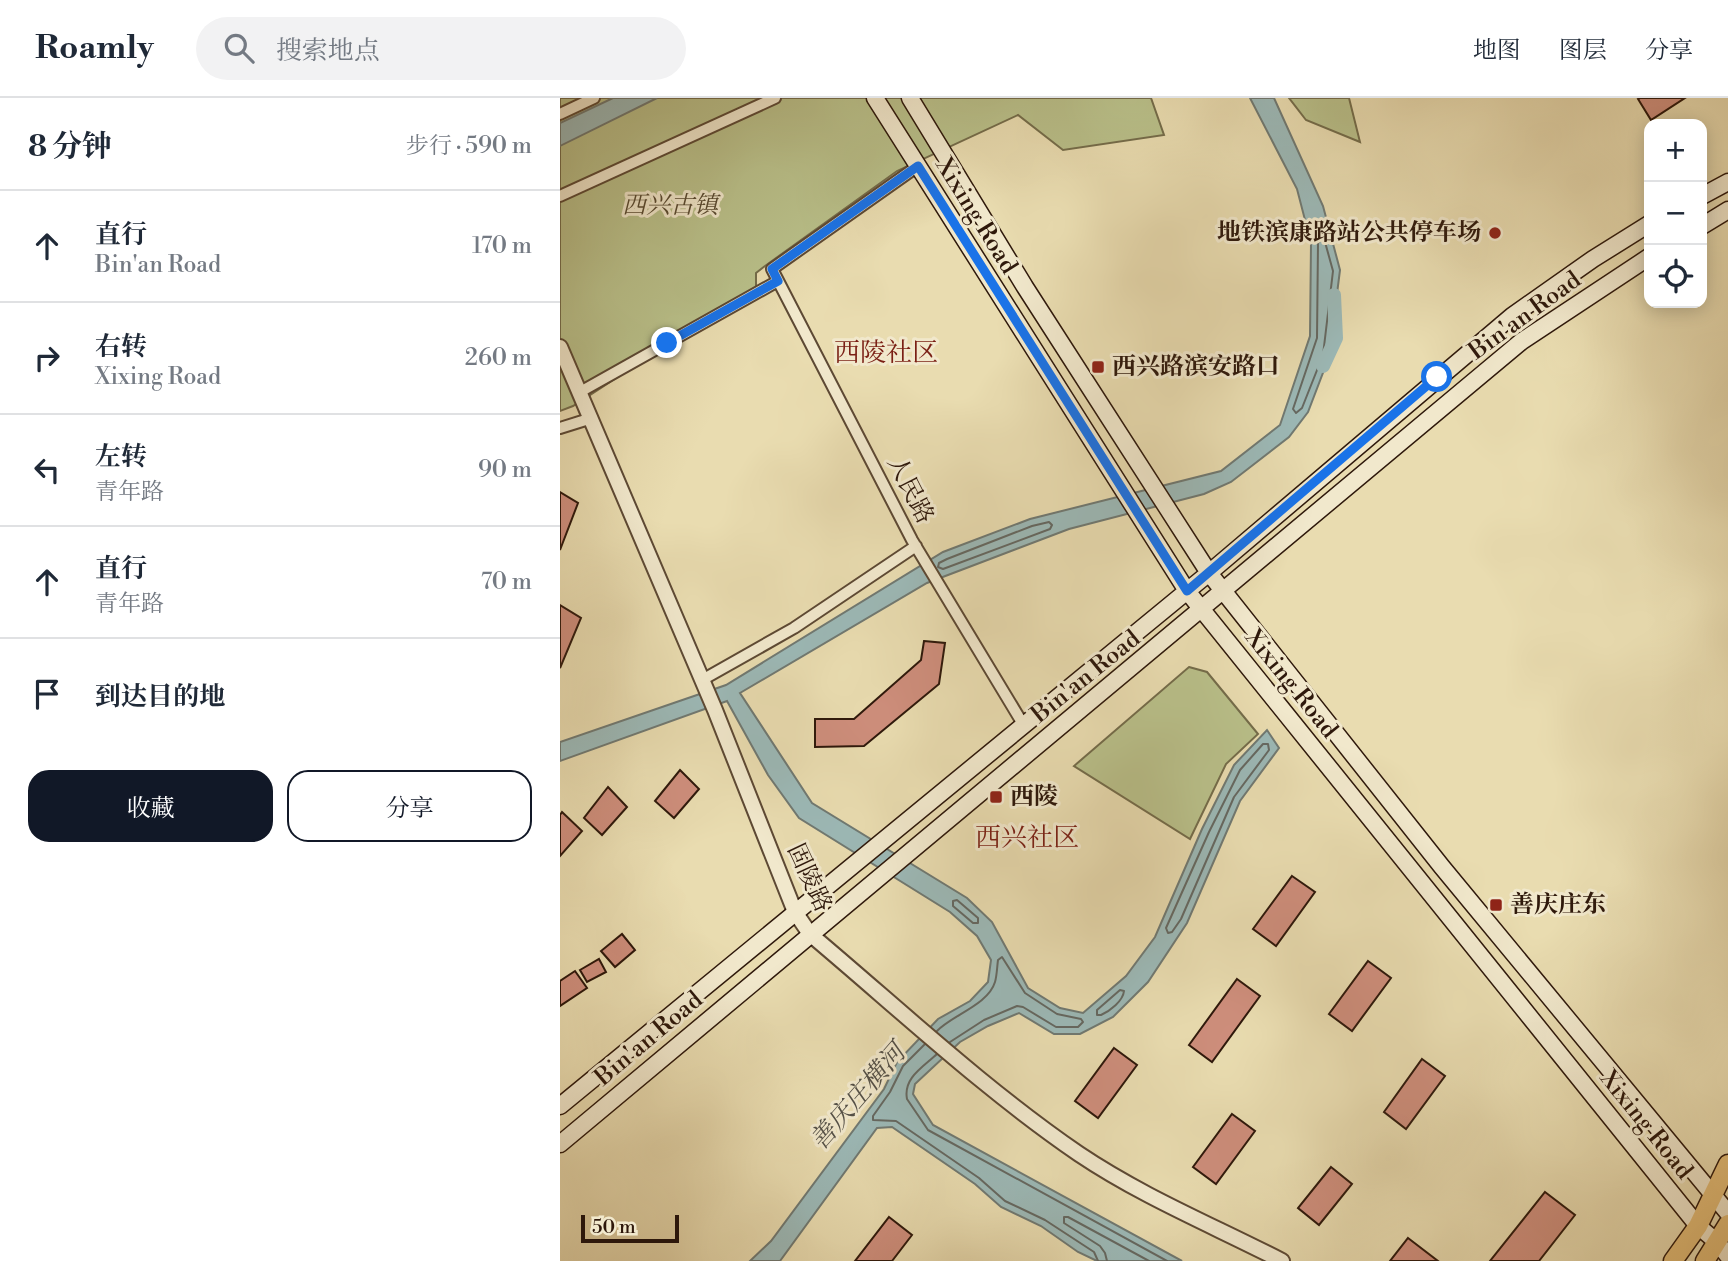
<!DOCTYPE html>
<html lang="zh">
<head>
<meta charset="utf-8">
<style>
  :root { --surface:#fff; --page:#f2f2f3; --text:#1f2937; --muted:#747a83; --line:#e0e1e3; --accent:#111827 }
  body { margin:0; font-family:"Libre Bodoni","Noto Serif SC",serif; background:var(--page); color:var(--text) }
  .controls { position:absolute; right:21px; top:21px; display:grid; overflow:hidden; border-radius:14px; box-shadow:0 4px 18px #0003 }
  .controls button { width:63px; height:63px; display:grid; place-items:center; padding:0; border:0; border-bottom:2px solid var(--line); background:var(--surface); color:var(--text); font:35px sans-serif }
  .scale { position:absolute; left:21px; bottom:18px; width:98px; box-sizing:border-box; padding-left:7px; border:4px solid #2e180b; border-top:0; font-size:19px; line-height:24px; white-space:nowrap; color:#2e180b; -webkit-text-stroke:5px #f1e8cc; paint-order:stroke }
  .stop { position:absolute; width:21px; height:21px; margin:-16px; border:5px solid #1a73e8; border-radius:50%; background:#fff }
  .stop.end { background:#1a73e8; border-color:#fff; box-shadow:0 2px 7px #0008 }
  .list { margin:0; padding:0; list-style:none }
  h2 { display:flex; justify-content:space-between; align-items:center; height:91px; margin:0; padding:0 28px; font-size:30px }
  h2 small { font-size:23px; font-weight:400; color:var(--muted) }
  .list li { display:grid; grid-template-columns:46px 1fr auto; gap:21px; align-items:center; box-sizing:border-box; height:112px; padding:0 28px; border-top:2px solid var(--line) }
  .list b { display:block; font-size:26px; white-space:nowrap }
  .list p { margin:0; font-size:23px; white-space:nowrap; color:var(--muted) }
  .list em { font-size:23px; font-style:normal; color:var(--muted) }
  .actions { display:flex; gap:14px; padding:21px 28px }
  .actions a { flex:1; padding:16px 0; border:2px solid var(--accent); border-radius:21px; text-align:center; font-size:24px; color:var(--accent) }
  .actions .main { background:var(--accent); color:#fff }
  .icon { flex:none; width:38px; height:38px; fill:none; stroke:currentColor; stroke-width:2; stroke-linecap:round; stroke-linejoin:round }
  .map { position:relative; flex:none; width:1168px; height:1163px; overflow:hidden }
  header { display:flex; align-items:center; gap:42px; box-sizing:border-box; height:98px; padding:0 35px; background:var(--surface); border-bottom:2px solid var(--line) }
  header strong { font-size:33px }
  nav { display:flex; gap:38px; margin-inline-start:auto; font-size:24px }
  .search { width:490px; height:63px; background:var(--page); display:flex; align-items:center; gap:18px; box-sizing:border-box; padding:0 24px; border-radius:38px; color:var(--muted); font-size:26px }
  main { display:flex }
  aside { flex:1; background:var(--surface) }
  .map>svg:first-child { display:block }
</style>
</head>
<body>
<header>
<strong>Roamly</strong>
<div class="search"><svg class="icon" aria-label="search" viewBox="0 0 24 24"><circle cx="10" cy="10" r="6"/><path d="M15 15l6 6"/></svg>搜索地点</div>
<nav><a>地图</a><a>图层</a><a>分享</a></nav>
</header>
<main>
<aside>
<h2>8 分钟<small>步行 · 590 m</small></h2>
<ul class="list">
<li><svg class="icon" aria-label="ahead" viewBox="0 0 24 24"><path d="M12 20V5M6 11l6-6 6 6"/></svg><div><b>直行</b><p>Bin'an Road</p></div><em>170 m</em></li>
<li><svg class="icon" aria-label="right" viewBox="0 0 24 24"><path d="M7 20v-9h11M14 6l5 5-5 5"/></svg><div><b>右转</b><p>Xixing Road</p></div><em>260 m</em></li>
<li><svg class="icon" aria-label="left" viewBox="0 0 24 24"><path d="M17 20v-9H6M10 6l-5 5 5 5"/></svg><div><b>左转</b><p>青年路</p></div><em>90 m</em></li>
<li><svg class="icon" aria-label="ahead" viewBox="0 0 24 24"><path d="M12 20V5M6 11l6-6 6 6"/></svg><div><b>直行</b><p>青年路</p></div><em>70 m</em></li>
<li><svg class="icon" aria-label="arrive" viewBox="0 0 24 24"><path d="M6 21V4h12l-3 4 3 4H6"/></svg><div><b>到达目的地</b></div></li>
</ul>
<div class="actions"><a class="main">收藏</a><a>分享</a></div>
</aside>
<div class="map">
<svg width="1168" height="1163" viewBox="0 0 1168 1163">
  <rect width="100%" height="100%" fill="#e9dcb0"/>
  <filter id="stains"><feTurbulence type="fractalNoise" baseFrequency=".00286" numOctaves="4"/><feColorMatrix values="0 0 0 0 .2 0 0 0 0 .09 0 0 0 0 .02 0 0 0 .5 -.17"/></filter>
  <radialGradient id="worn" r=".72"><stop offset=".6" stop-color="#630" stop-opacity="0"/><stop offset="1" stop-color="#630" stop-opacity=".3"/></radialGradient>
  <path fill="#b9c08a" stroke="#746c4a" stroke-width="2" d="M 0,0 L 591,0 L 604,37 L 503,52 L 458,17 L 337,73 L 205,168 L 196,175 L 196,189 L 13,308 L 0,313 Z
    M 729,0 L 789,0 L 800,44 L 746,22 Z
    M 629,569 L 647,574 L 698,636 L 666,666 L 630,741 L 514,668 Z"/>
  <path fill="#9cb9b7" stroke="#707972" stroke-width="2" d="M 53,0 L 97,0 L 0,48 L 0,25 Z
    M 690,0 L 714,0 L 763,108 L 780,172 L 769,259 L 748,314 L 729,339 L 671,384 L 644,396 L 509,431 L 367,485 L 180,595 L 252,705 L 407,800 L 432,824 L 468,890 L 500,910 L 523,915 L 566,878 L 595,839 L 642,731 L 674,667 L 707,632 L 719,650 L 680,703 L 627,825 L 588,884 L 553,919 L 520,936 L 494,936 L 459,915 L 428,928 L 400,944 L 355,986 L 353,996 L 373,1027 L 622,1163 L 537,1163 L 518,1154 L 481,1128 L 441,1109 L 415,1086 L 332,1029 L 317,1030 L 220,1163 L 190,1163 L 211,1143 L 324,991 L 337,964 L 378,921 L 410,903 L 428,884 L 431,862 L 417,838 L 390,814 L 239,720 L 208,677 L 167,603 L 0,663 L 0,644 L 166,587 L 383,454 L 470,421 L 661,373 L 720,327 L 750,238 L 751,145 L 737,91 Z"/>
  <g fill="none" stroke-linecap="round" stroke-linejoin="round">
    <path stroke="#656861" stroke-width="2" d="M 762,141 L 765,144 L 773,173 L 763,257 L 742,310 L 736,315 L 733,311 L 757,240 L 758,145 Z
      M 489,424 L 492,427 L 490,431 L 383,471 L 378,469 L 379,465 L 387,461 L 472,428 Z
      M 703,646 L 708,646 L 709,652 L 674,699 L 621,821 L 612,834 L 608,835 L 606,830 L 649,734 L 680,672 Z
      M 397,802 L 418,820 L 418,825 L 413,825 L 393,808 L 393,803 Z
      M 560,892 L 564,893 C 563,903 550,913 541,917 L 537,917 L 537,912 Z
      M 377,933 C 392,917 428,907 435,884 C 437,877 437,869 438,862 L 442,859 L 465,895 L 497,916 L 521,921 L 523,924 L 518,929 L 496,929 L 463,909 L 457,908 L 424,922 L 390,944
      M 365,946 L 343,968 L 330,994 L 313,1018 L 313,1022 L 336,1023 L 419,1080 L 445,1103 L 485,1122 L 534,1154 L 538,1163
      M 377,956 C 363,969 343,980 347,1001 L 368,1032 L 607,1163
      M 547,1163 L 545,1155 L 540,1148 L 504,1125 L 504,1119 L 508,1119 L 589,1163"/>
    <path stroke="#9cb9b7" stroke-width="14" d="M 763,268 L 776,240 L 774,197"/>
  </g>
  <path fill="#ce8e7c" stroke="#2e180b" stroke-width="2" d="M 1080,0 L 1125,0 L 1091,22 L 1078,1 Z
    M 0,394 L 18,405 L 0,452 Z
    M 0,507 L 21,520 L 0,570 Z
    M 364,543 L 385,545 L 379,586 L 304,648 L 255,649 L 255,621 L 294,621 L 361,562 Z
    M 120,672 L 139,691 L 114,720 L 95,703 Z
    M 48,689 L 67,709 L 42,737 L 24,720 Z
    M 2,714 L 22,733 L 0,758 L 0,717 Z
    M 732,778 L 755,794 L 716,848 L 693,831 Z
    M 62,836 L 75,852 L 55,869 L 41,853 Z
    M 39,861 L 46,874 L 27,884 L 20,872 Z
    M 808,863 L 831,880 L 792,933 L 769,916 Z
    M 15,873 L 27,890 L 0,908 L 0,883 Z
    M 677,881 L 700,898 L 652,964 L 629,947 Z
    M 554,950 L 577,967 L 538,1020 L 515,1003 Z
    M 862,961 L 885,978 L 846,1031 L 824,1014 Z
    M 672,1016 L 695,1033 L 656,1086 L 633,1069 Z
    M 771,1069 L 792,1086 L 759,1127 L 738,1110 Z
    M 985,1094 L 1015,1117 L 979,1163 L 930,1163 Z
    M 329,1119 L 352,1137 L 332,1163 L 295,1163 Z
    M 848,1140 L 878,1163 L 830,1163 Z"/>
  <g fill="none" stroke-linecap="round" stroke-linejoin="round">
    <defs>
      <path id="minor" d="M 0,16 L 34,0
        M 358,68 L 212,171 L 352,442 L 463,626
        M 0,98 L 215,0
        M 20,294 L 218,183
        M 0,330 L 32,320
        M 142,582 L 234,530 L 356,448"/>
      <path id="tertiary" d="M 0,249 L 155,612 L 235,814 L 250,836 C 338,910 424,991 519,1056 C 583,1099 654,1128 722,1163"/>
      <path id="secondary" d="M 315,0 L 627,493 L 1138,1128 L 1157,1144 L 1168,1158
        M 350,0 L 465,189 L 649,475 L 882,769 L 1168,1115
        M 1142,98 L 1168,84
        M 1142,128 L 1168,112
        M 0,1008 L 649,475 L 952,218 L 1033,161 L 1089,126
        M 0,1046 L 962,243 L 1089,159"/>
      <path id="primary" d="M 1113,1163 L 1138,1128 L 1168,1066
        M 1145,1163 L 1168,1126"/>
    </defs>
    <use href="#minor" stroke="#5d4934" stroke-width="14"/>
    <use href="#tertiary" stroke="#5d4934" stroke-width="18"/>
    <use href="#secondary" stroke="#2e180b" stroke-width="19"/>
    <use href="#primary" stroke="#2e180b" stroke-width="21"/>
    <use href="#minor" stroke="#f1e8cc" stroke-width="10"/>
    <use href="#tertiary" stroke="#f1e8cc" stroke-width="14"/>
    <use href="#secondary" stroke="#f1e8cc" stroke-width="16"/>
    <use href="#primary" stroke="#e4be78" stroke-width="18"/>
  </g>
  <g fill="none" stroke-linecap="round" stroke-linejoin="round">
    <path stroke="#1a73e8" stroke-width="9" d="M 107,245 L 218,183 L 212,171 L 358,68 L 627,493 L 877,279"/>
  </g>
  <g fill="#8f2418" stroke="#f1e8cc" stroke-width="2.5">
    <circle cx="935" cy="135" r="7"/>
    <rect x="531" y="262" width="14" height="14" rx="3.5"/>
    <rect x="429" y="692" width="14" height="14" rx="3.5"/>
    <rect x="929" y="800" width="14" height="14" rx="3.5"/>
  </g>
  <g text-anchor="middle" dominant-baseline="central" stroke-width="6" stroke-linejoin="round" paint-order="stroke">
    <g font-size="24" font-style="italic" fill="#584a31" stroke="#f1e8cc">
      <text x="110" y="108">西兴古镇</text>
    </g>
    <g font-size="24" fill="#2e180b" stroke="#f1e8cc">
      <text transform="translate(416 118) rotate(58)">Xixing Road</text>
      <text transform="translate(965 218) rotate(-36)">Bin'an Road</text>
      <text transform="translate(350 392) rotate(63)">人民路</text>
      <text transform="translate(526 579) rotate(-39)">Bin'an Road</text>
      <text transform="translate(731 586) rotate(51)">Xixing Road</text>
      <text transform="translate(249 780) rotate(65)">固陵路</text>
      <text transform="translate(89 941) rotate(-40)">Bin'an Road</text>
      <text transform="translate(1086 1027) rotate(51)">Xixing Road</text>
    </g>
    <g font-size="24" font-weight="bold" fill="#2e180b" stroke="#f1e8cc" text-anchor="start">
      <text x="921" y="135" text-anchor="end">地铁滨康路站公共停车场</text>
      <text x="552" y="269">西兴路滨安路口</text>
      <text x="450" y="699">西陵</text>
      <text x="950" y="807">善庆庄东</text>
    </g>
    <g font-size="26" fill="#7a1f14" stroke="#f1e8cc">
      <text x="326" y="255">西陵社区</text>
      <text x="467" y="740">西兴社区</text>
    </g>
    <g font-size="26" font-style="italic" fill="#545047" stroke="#f1e8cc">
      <text transform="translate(298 999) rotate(-49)">善庆庄横河</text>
    </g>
  </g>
  <rect width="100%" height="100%" filter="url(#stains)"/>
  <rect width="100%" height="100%" fill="url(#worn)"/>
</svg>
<div class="controls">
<button>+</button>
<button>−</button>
<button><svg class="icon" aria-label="locate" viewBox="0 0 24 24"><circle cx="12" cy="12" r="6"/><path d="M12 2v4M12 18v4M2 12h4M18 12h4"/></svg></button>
</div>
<div class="scale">50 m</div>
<div class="stop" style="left:877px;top:279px"></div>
<div class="stop end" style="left:107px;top:245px"></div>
</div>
</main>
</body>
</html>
